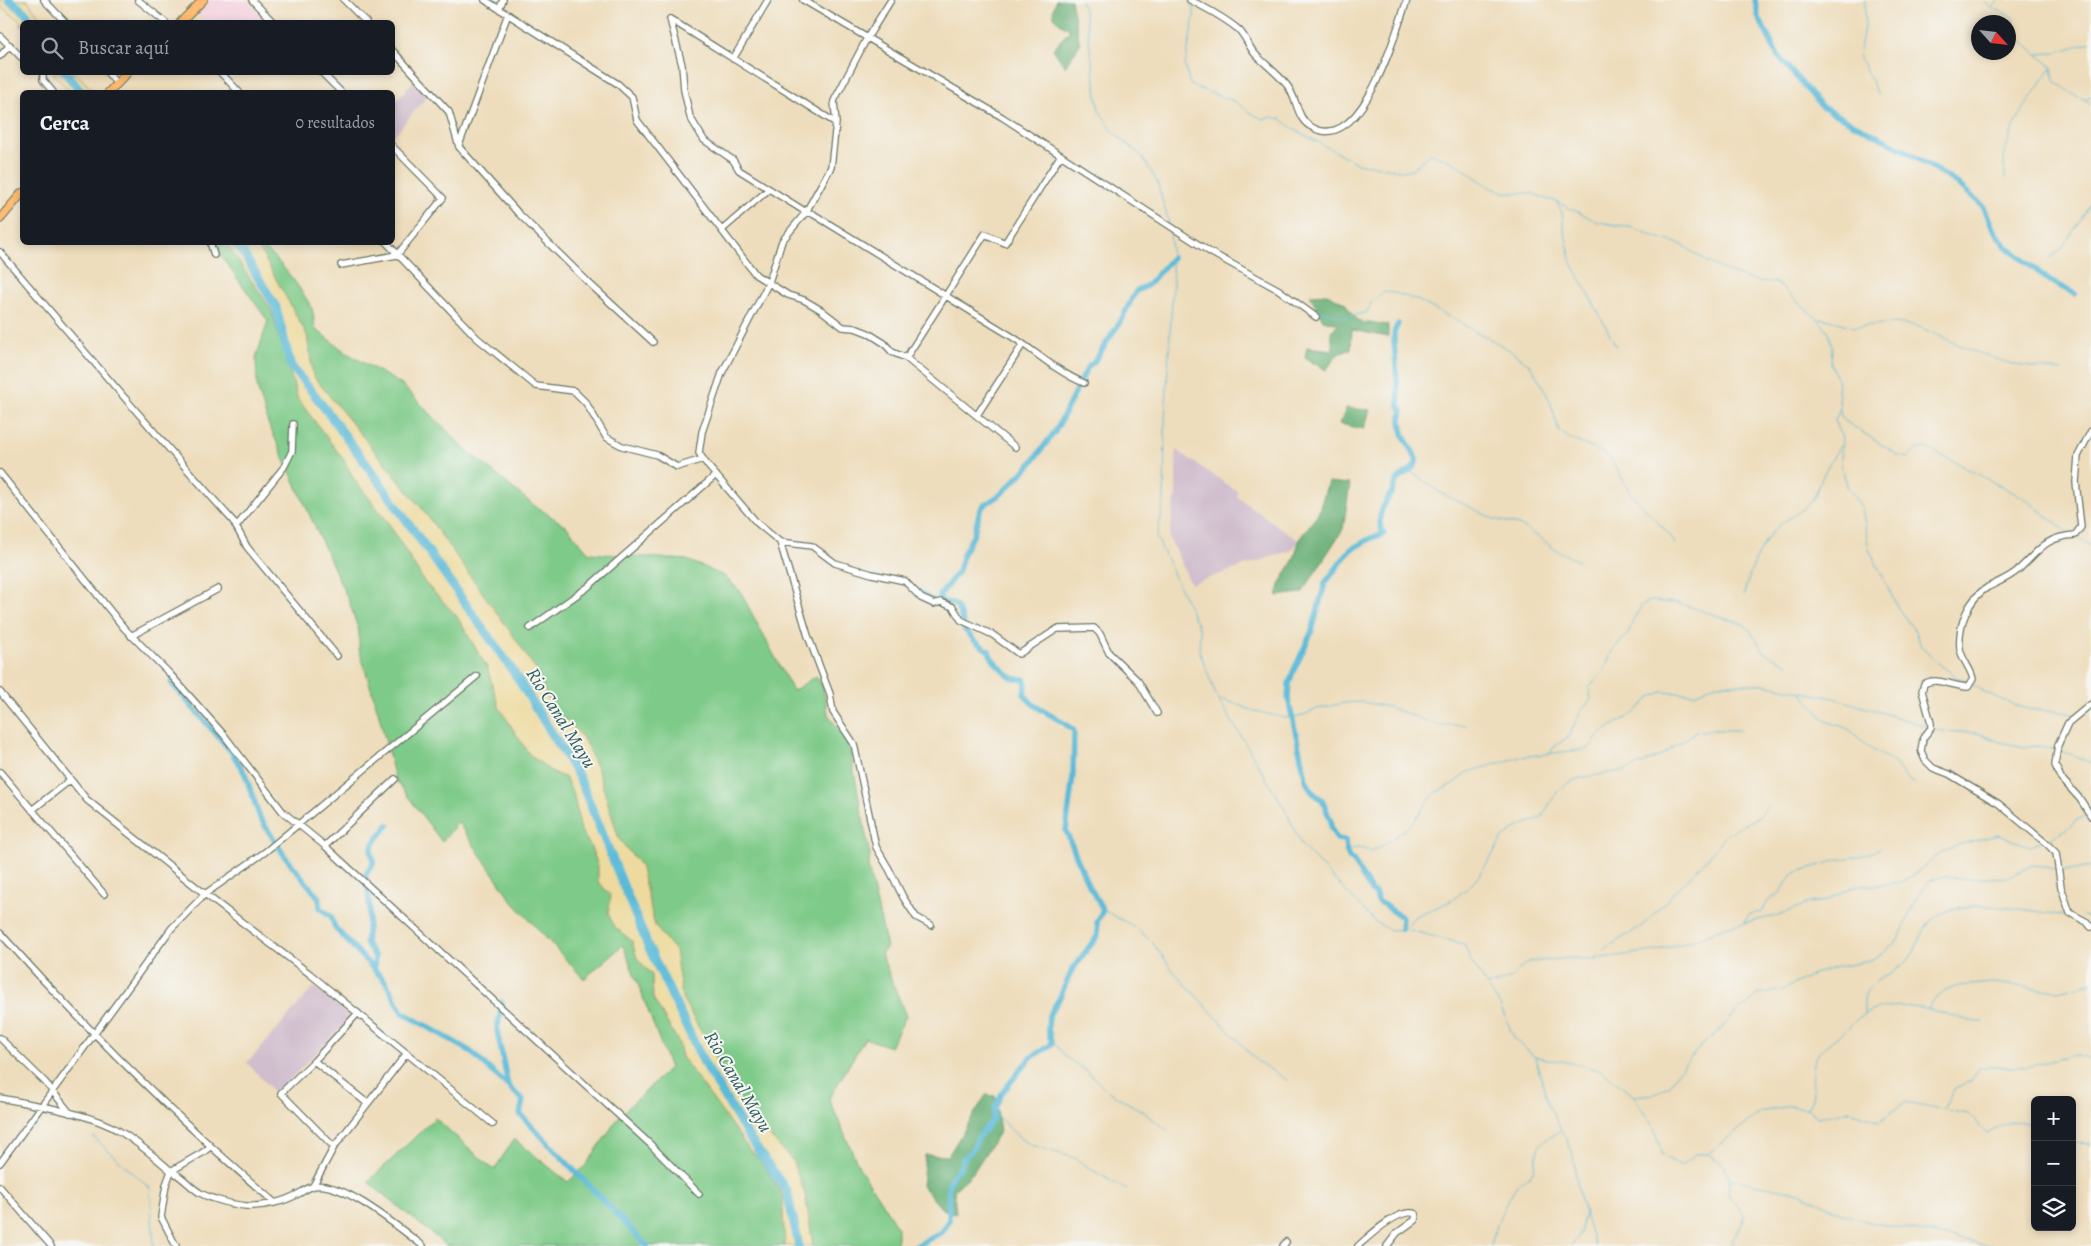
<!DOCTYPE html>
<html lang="es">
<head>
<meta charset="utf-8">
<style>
  :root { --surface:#171b24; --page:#242831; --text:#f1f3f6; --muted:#9ea1a6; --line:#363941 }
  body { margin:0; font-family:Alegreya,serif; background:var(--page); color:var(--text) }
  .controls { position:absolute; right:15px; bottom:15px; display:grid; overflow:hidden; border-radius:8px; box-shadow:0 2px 8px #0003 }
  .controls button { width:45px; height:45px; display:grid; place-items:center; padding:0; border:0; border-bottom:1px solid var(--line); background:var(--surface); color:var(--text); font:25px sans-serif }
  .compass { position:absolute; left:1971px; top:15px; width:45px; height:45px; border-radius:50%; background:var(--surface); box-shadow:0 2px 8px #0003; rotate:117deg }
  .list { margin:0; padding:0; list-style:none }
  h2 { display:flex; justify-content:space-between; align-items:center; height:65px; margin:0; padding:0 20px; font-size:21px }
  h2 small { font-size:16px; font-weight:400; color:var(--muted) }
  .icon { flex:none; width:28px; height:28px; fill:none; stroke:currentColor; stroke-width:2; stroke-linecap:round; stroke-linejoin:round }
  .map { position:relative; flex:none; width:2091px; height:1246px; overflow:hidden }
  .search { position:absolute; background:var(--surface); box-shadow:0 2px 8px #0003; left:20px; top:20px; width:375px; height:55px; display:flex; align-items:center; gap:12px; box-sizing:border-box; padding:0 18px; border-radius:8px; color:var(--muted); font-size:19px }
  .panel { position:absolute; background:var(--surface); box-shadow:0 2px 8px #0003; left:20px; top:90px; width:375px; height:155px; border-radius:8px }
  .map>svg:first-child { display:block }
</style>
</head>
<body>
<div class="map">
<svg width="2091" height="1246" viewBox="0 0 2091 1246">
  <rect width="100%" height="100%" fill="#f6f6f2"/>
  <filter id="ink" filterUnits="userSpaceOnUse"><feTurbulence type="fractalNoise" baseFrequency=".02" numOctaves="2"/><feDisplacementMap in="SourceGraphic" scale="10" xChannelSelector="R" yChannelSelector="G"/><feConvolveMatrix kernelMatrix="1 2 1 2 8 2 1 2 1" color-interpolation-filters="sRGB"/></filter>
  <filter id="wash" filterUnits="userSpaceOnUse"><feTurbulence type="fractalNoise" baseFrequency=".0096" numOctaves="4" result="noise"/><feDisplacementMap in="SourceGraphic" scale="20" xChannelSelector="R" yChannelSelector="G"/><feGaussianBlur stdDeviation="1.12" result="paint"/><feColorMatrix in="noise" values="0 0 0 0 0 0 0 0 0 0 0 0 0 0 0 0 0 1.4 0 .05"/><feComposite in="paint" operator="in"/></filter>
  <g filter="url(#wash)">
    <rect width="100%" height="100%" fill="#eeddbc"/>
    <path fill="#f4cfdd" d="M 210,0 L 246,0 L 268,22 L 206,22 L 198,15 Z"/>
    <path fill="#d0bdcd" d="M 414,81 L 428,95 L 393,137 L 393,97 L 396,101 Z
      M 1176,450 L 1237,491 L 1237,497 L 1299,541 L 1292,550 L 1191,584 L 1169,537 L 1176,495 Z
      M 314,987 L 351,1017 L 276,1094 L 247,1063 Z"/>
    <path fill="#7eca88" stroke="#4e845e" d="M 212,243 L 226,243 L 231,247 L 271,309 L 298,399 L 344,460 L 354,479 L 388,522 L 425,583 L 456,615 L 487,667 L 499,707 L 529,754 L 553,773 L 565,777 L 574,795 L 581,831 L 590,845 L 598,865 L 598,881 L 611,896 L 616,928 L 632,941 L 637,958 L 652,975 L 653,998 L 679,1043 L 682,1057 L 751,1152 L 758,1157 L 782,1194 L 785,1246 L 447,1246 L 368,1182 L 435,1118 L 494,1170 L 514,1139 L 568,1182 L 586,1165 L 621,1114 L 670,1068 L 623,945 L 584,979 L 512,901 L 458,822 L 442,842 L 395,779 L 379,715 L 359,649 L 359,632 L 350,604 L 268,423 L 257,386 L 256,358 L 268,321 Z
      M 256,243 C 274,252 303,290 312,309 C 314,315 314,323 315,329 L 347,353 L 402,385 L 464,448 L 532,504 L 566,526 L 589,553 L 687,560 L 724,576 L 740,591 L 793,691 L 816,676 L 823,687 L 828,714 L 849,745 L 870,856 L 868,867 L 887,947 L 881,954 L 906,1016 L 890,1047 L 865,1038 L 829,1099 L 859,1167 L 897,1227 L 897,1246 L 813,1246 L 805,1194 L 792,1160 L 754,1120 L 727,1078 L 682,998 L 675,951 L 655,926 L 640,865 L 619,839 L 598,771 L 583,738 L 569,723 L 554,715 L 538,673 L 423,510 L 313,376 L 307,335 Z"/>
    <path fill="#66ae74" stroke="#427654" d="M 1056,0 L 1071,0 L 1080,44 L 1065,67 L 1053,49 L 1070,30 C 1056,20 1049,19 1056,0 Z
      M 1327,294 L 1345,303 L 1352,314 L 1360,322 L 1388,325 L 1388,337 L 1352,330 L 1351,349 L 1338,354 L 1326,370 L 1305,358 L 1307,347 L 1333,350 L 1331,331 L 1339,324 L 1323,320 L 1310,295 Z
      M 1346,408 L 1370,410 L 1364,429 L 1340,424 Z
      M 1328,482 L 1350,484 L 1343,529 L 1302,593 L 1277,596 L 1281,581 L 1294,559 L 1300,538 L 1318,514 Z
      M 986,1095 L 995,1096 L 1000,1131 L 972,1174 L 954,1190 L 956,1214 L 942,1209 L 922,1186 L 925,1155 L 948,1156 Z"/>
    <path fill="#eeda9e" stroke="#868c69" d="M 0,0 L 27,0 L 43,22 L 22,22 L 22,27 L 19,20 L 0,6 Z
      M 53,73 L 76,73 L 94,92 L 70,92 Z
      M 226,243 L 256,243 L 307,335 L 313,376 L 423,510 L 514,637 L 538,673 L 554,715 L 569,722 L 583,738 L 598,771 L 619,839 L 640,865 L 655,926 L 675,951 L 682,998 L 727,1078 L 754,1120 L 792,1160 L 805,1194 L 813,1246 L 785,1246 L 782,1194 L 758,1157 L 751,1152 L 682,1057 L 679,1043 L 653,998 L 652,975 L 637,958 L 632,941 L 616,928 L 608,914 L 611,896 L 598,881 L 598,865 L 590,845 L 581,831 L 574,795 L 565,777 L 553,773 L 529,754 L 499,707 L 487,667 L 456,615 L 425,583 L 388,522 L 354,479 L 344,460 L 298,399 L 271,309 Z"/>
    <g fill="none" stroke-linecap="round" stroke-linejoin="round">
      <path stroke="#5abad8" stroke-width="1" d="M 1081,0 L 1086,18 L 1099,110 L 1113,132 L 1142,156 L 1157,182 L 1169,223
        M 1865,0 L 1865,21 L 1859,56 L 1878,95
        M 1983,0 L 1991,7 L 2012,17 L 2020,39 L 2052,67 L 2054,80 L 2071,93 L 2091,103
        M 1190,4 L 1194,10 L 1194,17 L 1185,66 L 1190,85 L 1236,102 L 1249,112 L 1263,119 L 1272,117 L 1281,119 L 1295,130 L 1357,163 L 1404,171 L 1412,169 L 1431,153 L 1457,164 L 1491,188 L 1508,193 L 1532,193 L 1546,199 L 1555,201 L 1598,222 L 1634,228 L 1656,237 L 1683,245 L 1706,261 L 1728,272 L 1756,281 L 1774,282 L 1780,286 L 1819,320 L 1829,332 L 1832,348 L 1831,364 L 1837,378 L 1840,411 L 1842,419 L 1899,456 L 1908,458 L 1917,449 L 1927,448 L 2024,498 L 2069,533
        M 1992,6 L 1999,0
        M 2038,54 L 2053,53 L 2091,42
        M 2085,99 L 2091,96
        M 2005,178 C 2005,170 2003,162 2005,154 C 2011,123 2033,94 2051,69
        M 1556,201 L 1562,212 L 1564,230 L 1572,263 L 1616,346
        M 1170,229 L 1173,283 L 1165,421 L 1164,501 L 1157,538 L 1200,631 L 1199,650 L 1216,695 L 1285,809 L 1302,846 L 1361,907 L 1375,922 L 1390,930 L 1405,929 L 1464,944 L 1471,961 L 1500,1005 L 1515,1040 L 1535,1057 L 1573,1063 L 1602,1071 L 1634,1096 L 1654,1128 L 1663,1156 L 1681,1166 L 1695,1154 L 1708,1154 L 1760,1112 L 1790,1106 L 1807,1108 L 1817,1117 L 1850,1111 L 1880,1121 L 1905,1102 L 1968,1114 L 1987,1133 C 2004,1123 2017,1115 2035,1128
        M 2050,258 L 2061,250 L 2091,203
        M 1305,305 L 1344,318 L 1367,312 L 1372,301 L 1384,292 L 1395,293 L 1419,301 L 1503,346 L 1521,358 L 1530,365 L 1540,381 L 1550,401 L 1559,431 L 1569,438 L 1603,453 L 1611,459 L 1631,494 L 1669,534 L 1676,545
        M 1820,319 L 1832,320 L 1853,327 L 1894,323 L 1917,326 L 1970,350 L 2015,365 L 2062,371
        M 1839,411 L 1835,420 L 1837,428 L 1842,437 L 1841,465 L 1848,488 L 1862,508 L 1869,549 L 1898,608 L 1914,630 L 1921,646 L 1932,658 L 1956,677 L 1967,681
        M 1410,471 L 1439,492 L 1494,519 L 1519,525 L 1542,539 L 1553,548 L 1578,561
        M 2077,537 L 2091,546
        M 1744,595 C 1748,576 1761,542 1775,529 C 1786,518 1802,513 1811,501 C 1817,494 1817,487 1821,480 C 1826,468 1833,457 1840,446
        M 1973,685 C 1985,694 2021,709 2035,710 C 2049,711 2060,710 2074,715
        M 1802,693 L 1826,721 L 1849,729 L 1872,750 L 1894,762 L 1907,780 L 1914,783
        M 1219,699 L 1228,701 L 1251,710 L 1285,718 L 1299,717 L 1317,709 L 1344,703 L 1362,702 L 1389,707 L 1437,725 L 1466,725
        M 1933,729 L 1943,731 L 1978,733 L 2000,742 L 2024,747 L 2039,746 L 2055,750
        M 2059,751 L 2071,754 L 2091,763
        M 1549,754 L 1555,746 L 1568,737 L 1581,711 L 1591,700 L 1589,688 L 1603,672 L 1612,651 L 1628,634 L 1633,620 L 1642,605 L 1649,601 L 1678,603 L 1743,624 L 1749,629 L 1765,653 L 1788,664
        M 2047,840 L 2068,828 L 2075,821 L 2088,815
        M 1346,850 L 1359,848 L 1371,851 L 1381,847 L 1407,828 L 1415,820 L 1428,801 L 1437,792 L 1458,781 L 1465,773 L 1520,757 L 1588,749 L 1602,732 L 1633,714 L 1651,697 L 1662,692 L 1695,694 L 1716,684 L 1763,684 L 1834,698 L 1929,727
        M 2060,870 L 2076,870 L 2091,866
        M 1103,910 L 1135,927 L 1152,942 L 1174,972 L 1257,1061 L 1287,1080
        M 2082,916 L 2091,917
        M 1745,922 L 1749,914 L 1762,912 L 1768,901 L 1781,892 L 1790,877 L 1797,872 L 1838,860 L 1869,854 L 1880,848
        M 1405,928 L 1415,916 L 1449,902 L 1469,887 L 1478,877 L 1503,838 L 1518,827 L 1541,818 L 1557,792 L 1568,783 L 1580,778 L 1626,770 L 1639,765 L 1660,756 L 1696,732 L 1708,730 L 1740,730
        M 1594,959 L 1607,947 L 1642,926 L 1706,860 L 1726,835 L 1760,816 L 1768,806
        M 1488,986 L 1512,978 L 1519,969 L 1529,962 L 1570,958 L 1594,959 L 1655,951 L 1691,941 L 1725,927 L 1776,916 L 1809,903 L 1827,901 L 1848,889 L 1859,886 L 1883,885 L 1900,882 L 1912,876 L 1945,850 L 1961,844 L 1998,835 L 2030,846 L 2041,842
        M 1928,1009 L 1934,1001 L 1945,991 L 1958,986 L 1994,983 L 2058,991 L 2091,983
        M 1864,1014 C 1864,1008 1863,1001 1865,995 C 1871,978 1895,974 1906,962 C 1918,951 1920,931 1932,920 C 1961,893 2034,913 2070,916
        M 1052,1041 L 1067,1058 L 1085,1070 L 1108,1091 L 1142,1111 L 1167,1130
        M 1535,1057 L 1549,1106 L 1572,1151 L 1579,1193 L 1595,1246
        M 1634,1096 L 1655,1094 L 1670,1085 L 1678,1072 L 1702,1045 L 1721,1029 L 1738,1010 L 1747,1005 L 1758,994 L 1782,990 L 1814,974 L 1837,967 L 1870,961 L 1884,952 L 1899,939 L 1916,899 L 1925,886 L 1931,880 L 1946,876 L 1966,879 L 2007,877 L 2033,865 L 2056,869
        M 1807,1108 C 1820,1094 1806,1072 1816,1057 C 1824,1045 1837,1038 1847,1029 C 1853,1024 1858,1017 1865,1014 C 1889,1001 1922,1007 1947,1014 C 1960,1017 1971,1023 1984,1022
        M 1944,1108 L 1954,1089 L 1971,1081 L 1980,1067 L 2026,1067 L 2075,1055 L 2091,1060
        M 993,1112 L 1021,1139 L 1031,1145 L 1075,1158 L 1092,1170 L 1127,1190
        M 93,1137 L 150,1188 L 154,1246
        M 2072,1143 L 2091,1144
        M 1709,1155 L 1723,1164 L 1730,1179 L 1729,1196 L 1744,1215 L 1743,1222 L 1732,1241 L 1734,1246
        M 1730,1179 L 1800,1193 L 1843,1214 L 1869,1222 L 1942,1235 L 1979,1244 L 2003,1246
        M 1491,1246 C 1496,1224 1504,1204 1517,1185 C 1521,1179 1528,1179 1532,1173 C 1537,1165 1535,1152 1541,1144 C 1546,1137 1555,1137 1560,1130
        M 1572,1246 L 1580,1233 L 1585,1213"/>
      <path stroke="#5abad8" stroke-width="5.5" d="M 1755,0 L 1758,16 L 1778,56 L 1822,107 L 1906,151 L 1958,184 L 1984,207 L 1993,229 L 2006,246 L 2050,281 L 2075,294
        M 1398,324 L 1394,332 L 1394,341 L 1399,406 L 1402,410 C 1400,419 1401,432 1406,440 C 1409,445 1418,458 1416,463 C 1413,471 1404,473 1399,478 C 1395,482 1394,487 1392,492 C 1384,505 1374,518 1384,534 L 1371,538 L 1350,550 L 1325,583 L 1312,631 L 1293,672 L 1289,684 L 1288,698 L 1306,780 L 1312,792 L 1322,800 L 1331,821 L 1331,828 L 1337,839 L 1345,840 L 1346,850 L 1350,859 L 1353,860 L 1371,891 L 1375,893 L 1378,901 L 1402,917 L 1401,929
        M 941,601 L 940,595 L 959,570 L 963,554 L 973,536 L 980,511 L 984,505 L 1000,495 L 1030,465 L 1056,430 L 1088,367 L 1094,362 L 1120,322 L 1136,291 L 1148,285 L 1172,258
        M 171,683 L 231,751 L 245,774 L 260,818 L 284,855 L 319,898 L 320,908 L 331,916 L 335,928 L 386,982 L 402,1012 L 470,1051 L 523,1100 L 520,1114 L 647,1246
        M 374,969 L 375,957 L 366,943 L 370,910 L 366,874 L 373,864 C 374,859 371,855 371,851 C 372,842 384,832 388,825
        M 502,1002 L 497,1031 L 508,1085
        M 916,1246 L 940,1233 L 945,1228 L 949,1220 L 948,1186 L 952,1176 L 962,1165 L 963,1159 L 973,1149 L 978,1138 L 993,1119 L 995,1108 L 1002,1093 L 1030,1058 L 1052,1044 L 1048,1029 L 1049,1015 L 1059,999 L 1072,970 L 1098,935 L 1097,922 L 1103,910 L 1086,880 L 1066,831 L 1073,776 L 1074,731 C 1059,716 1036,712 1024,694 L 1026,684 L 1024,679 C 1023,679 1015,679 1015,679 C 1008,676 989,658 989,651 L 975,641 L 964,629 L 962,618 L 957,607 L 952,603 L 931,600 L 917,590"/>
      <path stroke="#5abad8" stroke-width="9" d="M 9,0 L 26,13 L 31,22
        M 65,72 L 81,92
        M 234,242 L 242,251 L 276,307 L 291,366 L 314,394 L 378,480 L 511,668 L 579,777 L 648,946 L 704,1063 L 750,1139 L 787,1191 L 799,1246"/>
    </g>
  </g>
  <g filter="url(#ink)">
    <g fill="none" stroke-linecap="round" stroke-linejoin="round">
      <defs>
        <path id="minor" d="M 44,0 L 65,22
          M 138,0 L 165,22
          M 252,0 L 273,22
          M 344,0 L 366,22
          M 485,0 L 618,84 L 632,97 L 637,120 L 756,275 L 788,295 L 804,300 L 821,310 L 843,327 L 855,328 L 868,333 L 884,343 L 892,352 L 906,358 L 1015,447
          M 803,0 L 1002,117 L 1210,252 L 1279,290 L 1316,317
          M 891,0 L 867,38 L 834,101 L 836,123 L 831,167 L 806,212 L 782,241 L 769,282 L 722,373 L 702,432 L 699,453 L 708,466 L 757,523 L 780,542 L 812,546 L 835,563 L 872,574 L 905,581 L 921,598 L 934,604 L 941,602 L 953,607 L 961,620 L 993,635 L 1019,654 L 1057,629 L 1094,628 L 1100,634 L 1109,653 L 1138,681 L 1157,713
          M 1190,0 C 1206,8 1225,18 1239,30 C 1246,37 1249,48 1256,55 C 1266,65 1277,73 1286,84 C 1297,96 1296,118 1310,126 C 1361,159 1396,32 1407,0
          M 499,9 L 503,0
          M 670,19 L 682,65 L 684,90 L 690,117 L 704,140 L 733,160 L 739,170 L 806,212 L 813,214 C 879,254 945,295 1011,336 C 1035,351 1057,372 1084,383
          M 670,19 L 836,123
          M 0,36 L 22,58
          M 392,50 L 449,112 L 459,147 L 518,213 L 591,285 L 653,342
          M 0,56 L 10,45
          M 733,59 L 768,0
          M 43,72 L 43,80 L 53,92
          M 107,72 L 117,84
          M 220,72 L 239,92
          M 321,72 L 341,92
          M 459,145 L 508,14
          M 722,230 L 768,190
          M 210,242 L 214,255
          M 386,242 L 477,338 L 536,386 L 574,391 L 586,403 L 606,437 L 622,446 L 657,455 L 677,467 L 703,459
          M 0,252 C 77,343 154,433 233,521 L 247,547 L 337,656
          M 341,265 L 397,255 L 443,198 L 392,146
          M 906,358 L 985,234 L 1005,243 L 1061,155
          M 977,415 L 1023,344
          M 2091,431 L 2078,456 L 2076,482 L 2081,527 L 2075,535 C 2044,537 2039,551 2018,570 C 2009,578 1998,582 1988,587 C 1968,599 1958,625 1960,648 C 1961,659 1971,668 1973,679 L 1968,687 C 1954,687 1937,676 1924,684 L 1922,691 L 1931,723 L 1931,728 L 1923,738 L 1921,751 L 1925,760 L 1933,768 L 1949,774 L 1999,804 L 2047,844 L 2056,853 L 2061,887 L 2070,913 L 2087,922 L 2091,927
          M 0,473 L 124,628 L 169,673 L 224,735 L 283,812 L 325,846 L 650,1144 L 699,1194
          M 236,527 L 284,467 L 292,451 L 293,424
          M 780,542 L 808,636 L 830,694 L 833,712 L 854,744 L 876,847 L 889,869 L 903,897 L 916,917 L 931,925
          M 530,628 L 588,587 L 716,475
          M 131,636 L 218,589
          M 0,692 L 87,800 L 205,894 L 310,974 L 493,1124
          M 2091,704 L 2068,723 L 2058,745 L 2055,765 L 2061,778 L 2080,799 L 2091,816
          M 0,772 L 104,894
          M 32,810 L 70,780
          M 325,846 L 395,779
          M 0,933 C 86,1029 177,1119 274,1202
          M 0,1038 L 45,1082 L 70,1113
          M 314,1061 L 367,1103
          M 0,1098 C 34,1105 90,1113 119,1131 C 138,1142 155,1157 171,1171 C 184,1177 190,1188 202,1194 C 212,1199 234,1205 246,1206 C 262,1207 284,1202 298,1194 C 302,1192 306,1189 311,1187 C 338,1176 402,1230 423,1246
          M 334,1147 L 281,1093 L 314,1061 L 358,1013
          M 0,1163 L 171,929 L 205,894 L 265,852 L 477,676
          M 313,1186 L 334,1147 L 407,1053
          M 0,1187 L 51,1246
          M 176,1246 L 161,1217 L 166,1185 L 171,1171 L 202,1153 L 210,1147
          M 1283,1246 L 1286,1242
          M 1358,1246 C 1369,1236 1401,1206 1416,1214 L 1415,1220 L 1397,1233 L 1387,1246"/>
        <path id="major" d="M 181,22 L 203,0
          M 109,92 L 128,72
          M 0,219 L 22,193"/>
      </defs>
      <use href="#minor" stroke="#677564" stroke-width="8"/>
      <use href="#major" stroke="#677564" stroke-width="10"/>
      <use href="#minor" stroke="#fff" stroke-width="5.5"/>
      <use href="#major" stroke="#febb71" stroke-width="8"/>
    </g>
  </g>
  <g text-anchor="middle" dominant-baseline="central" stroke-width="4" stroke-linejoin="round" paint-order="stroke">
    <g font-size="19" font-style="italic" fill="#2e5c5d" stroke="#f6f6f2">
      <text transform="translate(561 718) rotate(58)">Rio Canal Mayu</text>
      <text transform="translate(738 1082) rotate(59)">Rio Canal Mayu</text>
    </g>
  </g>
</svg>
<div class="controls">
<button>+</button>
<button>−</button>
<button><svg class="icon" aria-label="layers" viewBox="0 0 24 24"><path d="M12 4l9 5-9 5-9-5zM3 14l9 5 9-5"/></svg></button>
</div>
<svg class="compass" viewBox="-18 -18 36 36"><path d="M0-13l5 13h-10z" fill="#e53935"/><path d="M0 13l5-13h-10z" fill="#9ea1a6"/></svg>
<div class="search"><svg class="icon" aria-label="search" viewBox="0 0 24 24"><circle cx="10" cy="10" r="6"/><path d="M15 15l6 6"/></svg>Buscar aquí</div>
<section class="panel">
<h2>Cerca<small>0 resultados</small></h2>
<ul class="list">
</ul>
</section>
</div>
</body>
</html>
